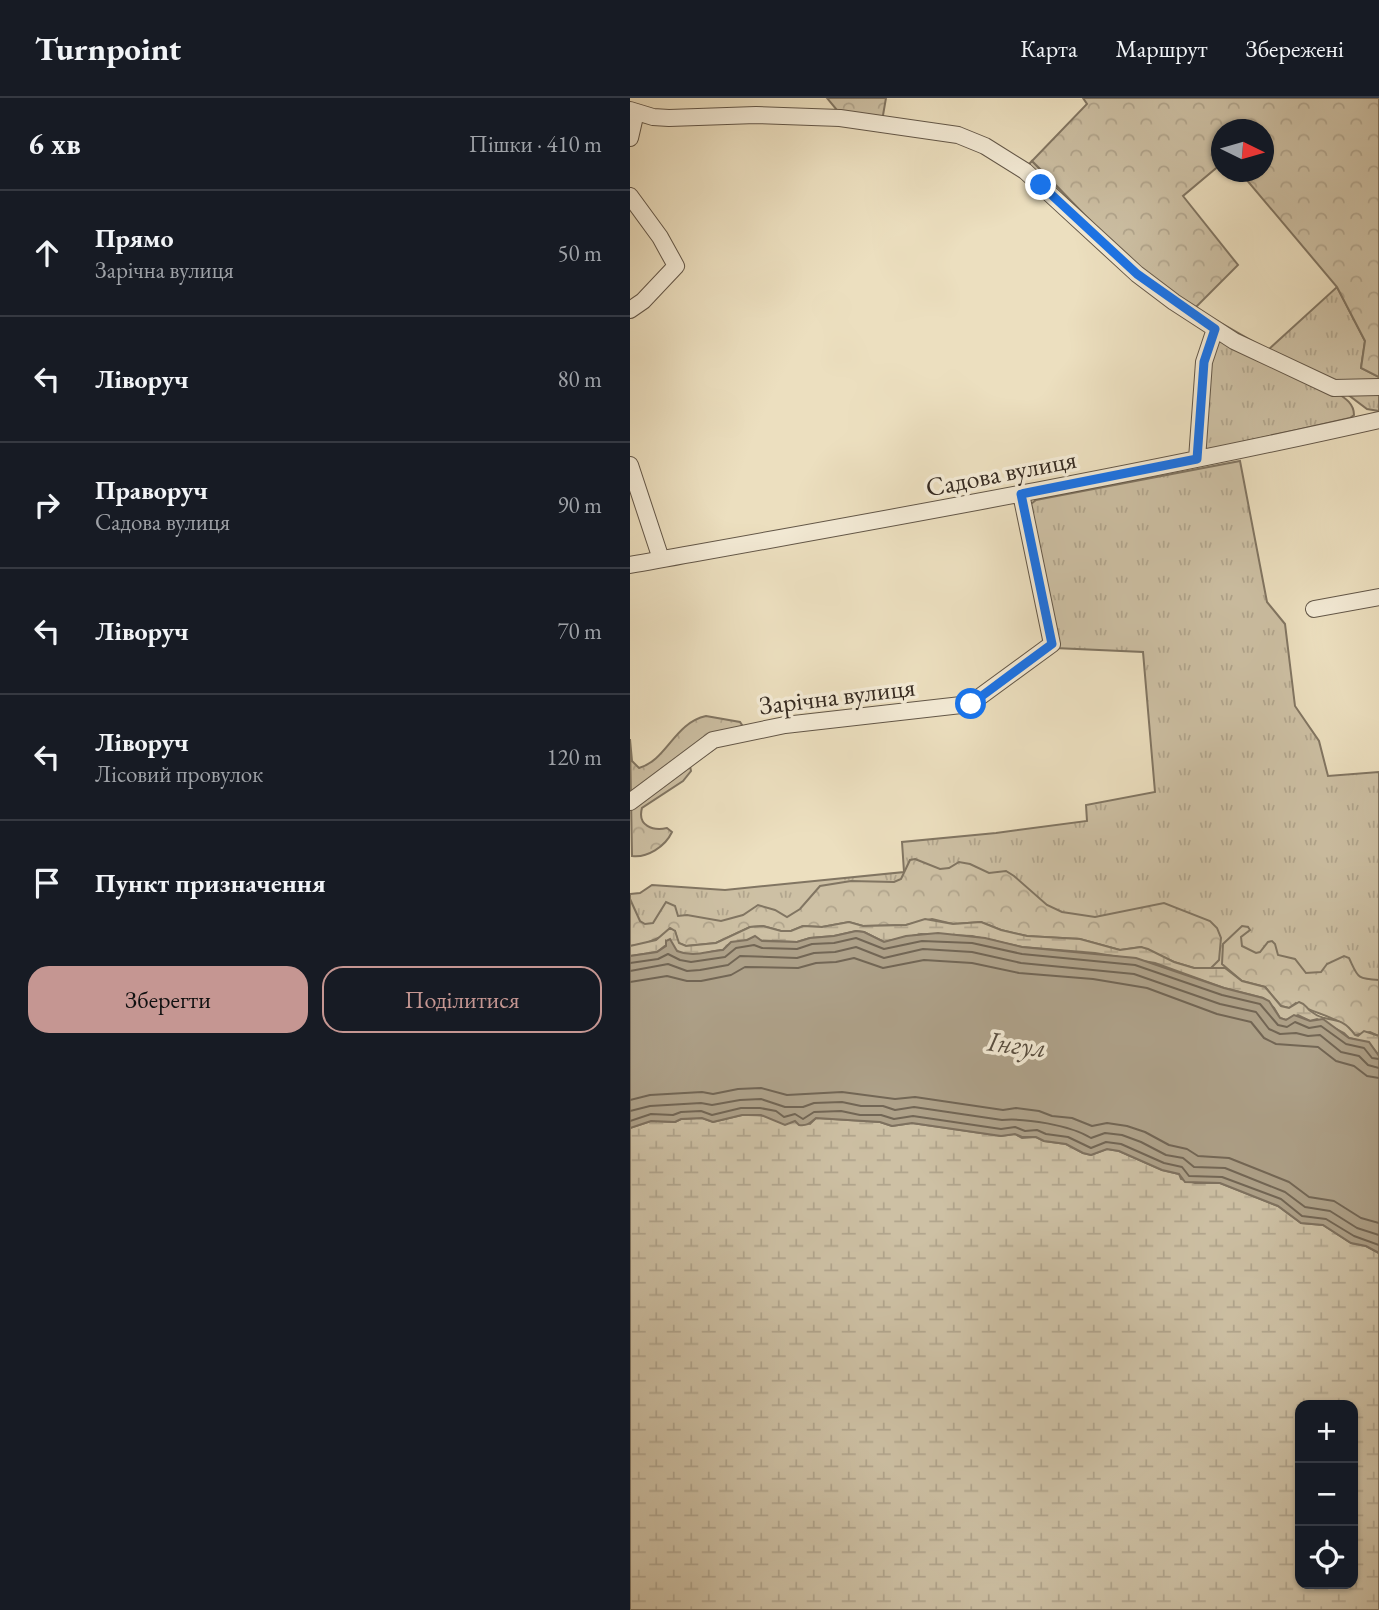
<!DOCTYPE html>
<html lang="uk">
<head>
<meta charset="utf-8">
<style>
  :root { --surface:#171b24; --page:#20242c; --text:#f1f3f6; --muted:#9ea1a6; --line:#363941; --accent:#c59692 }
  body { margin:0; font-family:"EB Garamond",serif; background:var(--page); color:var(--text) }
  .controls { position:absolute; right:21px; bottom:21px; display:grid; overflow:hidden; border-radius:14px; box-shadow:0 2px 5px #0004 }
  .controls button { width:63px; height:63px; display:grid; place-items:center; padding:0; border:0; border-bottom:2px solid var(--line); background:var(--surface); color:var(--text); font:35px sans-serif }
  .compass { position:absolute; left:581px; top:21px; width:63px; height:63px; border-radius:50%; background:var(--surface); box-shadow:0 2px 5px #0004; rotate:95deg }
  .stop { position:absolute; width:21px; height:21px; margin:-16px; border:5px solid #1a73e8; border-radius:50%; background:#fff }
  .stop.end { background:#1a73e8; border-color:#fff; box-shadow:0 2px 7px #0008 }
  .list { margin:0; padding:0; list-style:none }
  h2 { display:flex; justify-content:space-between; align-items:center; height:91px; margin:0; padding:0 28px; font-size:30px }
  h2 small { font-size:23px; font-weight:400; color:var(--muted) }
  .list li { display:grid; grid-template-columns:46px 1fr auto; gap:21px; align-items:center; box-sizing:border-box; height:126px; padding:0 28px; border-top:2px solid var(--line) }
  .list b { display:block; font-size:26px; white-space:nowrap }
  .list p { margin:0; font-size:23px; white-space:nowrap; color:var(--muted) }
  .list em { font-size:23px; font-style:normal; color:var(--muted) }
  .actions { display:flex; gap:14px; padding:21px 28px }
  .actions a { flex:1; padding:16px 0; border:2px solid var(--accent); border-radius:21px; text-align:center; font-size:24px; color:var(--accent) }
  .actions .main { background:var(--accent); color:#111 }
  .icon { flex:none; width:38px; height:38px; fill:none; stroke:currentColor; stroke-width:2; stroke-linecap:round; stroke-linejoin:round }
  .map { position:relative; flex:none; width:749px; height:1512px; overflow:hidden }
  header { display:flex; align-items:center; gap:42px; box-sizing:border-box; height:98px; padding:0 35px; background:var(--surface); border-bottom:2px solid var(--line) }
  header strong { font-size:33px }
  nav { display:flex; gap:38px; margin-inline-start:auto; font-size:24px }
  main { display:flex }
  aside { flex:1; background:var(--surface) }
  .map>svg:first-child { display:block }
</style>
</head>
<body>
<header>
<strong>Turnpoint</strong>
<nav><a>Карта</a><a>Маршрут</a><a>Збережені</a></nav>
</header>
<main>
<aside>
<h2>6 хв<small>Пішки · 410 m</small></h2>
<ul class="list">
<li><svg class="icon" aria-label="ahead" viewBox="0 0 24 24"><path d="M12 20V5M6 11l6-6 6 6"/></svg><div><b>Прямо</b><p>Зарічна вулиця</p></div><em>50 m</em></li>
<li><svg class="icon" aria-label="left" viewBox="0 0 24 24"><path d="M17 20v-9H6M10 6l-5 5 5 5"/></svg><div><b>Ліворуч</b></div><em>80 m</em></li>
<li><svg class="icon" aria-label="right" viewBox="0 0 24 24"><path d="M7 20v-9h11M14 6l5 5-5 5"/></svg><div><b>Праворуч</b><p>Садова вулиця</p></div><em>90 m</em></li>
<li><svg class="icon" aria-label="left" viewBox="0 0 24 24"><path d="M17 20v-9H6M10 6l-5 5 5 5"/></svg><div><b>Ліворуч</b></div><em>70 m</em></li>
<li><svg class="icon" aria-label="left" viewBox="0 0 24 24"><path d="M17 20v-9H6M10 6l-5 5 5 5"/></svg><div><b>Ліворуч</b><p>Лісовий провулок</p></div><em>120 m</em></li>
<li><svg class="icon" aria-label="arrive" viewBox="0 0 24 24"><path d="M6 21V4h12l-3 4 3 4H6"/></svg><div><b>Пункт призначення</b></div></li>
</ul>
<div class="actions"><a class="main">Зберегти</a><a>Поділитися</a></div>
</aside>
<div class="map">
<svg width="749" height="1512" viewBox="0 0 749 1512">
  <defs>
    <pattern id="grass-tufts" width="24" height="20" patternUnits="userSpaceOnUse" patternTransform="scale(1.75)"><rect width="24" height="20" fill="#cdc0a4"/><path d="M3 7l-1-3M5 7V3M7 7l1-3M15 17l-1-3M17 17v-4M19 17l1-3" fill="none" stroke="#b1a58d"/></pattern>
    <pattern id="forest-crowns" width="20" height="18" patternUnits="userSpaceOnUse" patternTransform="scale(1.75)"><rect width="20" height="18" fill="#cdc0a4"/><path d="M2 6a3 3 0 1 1 6 0M12 15a3 3 0 1 1 6 0" fill="none" stroke="#b1a58d"/></pattern>
    <pattern id="wetland-marsh" width="20" height="14" patternUnits="userSpaceOnUse" patternTransform="scale(1.75)"><rect width="20" height="14" fill="#cdc0a4"/><path d="M1 5h8M5 5V1M11 12h8M15 12V8" fill="none" stroke="#b1a58d"/></pattern>
  </defs>
  <rect width="100%" height="100%" fill="#ecdfbf"/>
  <filter id="stains"><feTurbulence type="fractalNoise" baseFrequency=".00286" numOctaves="4"/><feColorMatrix values="0 0 0 0 .2 0 0 0 0 .09 0 0 0 0 .02 0 0 0 .5 -.17"/></filter>
  <radialGradient id="worn" r=".72"><stop offset=".6" stop-color="#630" stop-opacity="0"/><stop offset="1" stop-color="#630" stop-opacity=".3"/></radialGradient>
  <path fill="url(#grass-tufts)" stroke="#817562" stroke-width="2" d="M 402,63 L 495,157 L 565,210 L 638,252 L 707,189 L 735,243 L 731,270 L 749,279 L 749,313 L 737,311 L 705,287 L 680,277 L 545,202 L 396,69 Z
    M 584,239 L 701,291 C 711,298 724,303 724,317 L 720,320 L 582,351 L 572,351 Z
    M 610,363 L 637,504 L 655,526 L 665,608 L 689,643 L 698,678 L 749,674 L 749,938 L 594,870 L 574,871 L 397,838 L 110,832 L 86,845 L 26,842 L 0,848 L 0,796 L 10,795 L 22,787 L 95,792 L 274,774 L 272,744 L 366,735 L 457,723 L 456,707 L 525,694 L 513,554 L 425,550 L 401,406 L 406,402 Z"/>
  <path fill="url(#forest-crowns)" stroke="#817562" stroke-width="2" d="M 197,0 L 256,0 L 252,23 L 211,17 Z
    M 453,0 L 749,0 L 749,279 L 731,270 L 735,243 L 707,189 L 610,74 L 634,74 L 634,32 L 592,32 L 591,66 L 553,98 L 608,167 L 565,210 C 502,173 454,114 402,63 L 457,6 Z
    M 76,618 L 110,624 L 114,630 L 60,668 L 61,673 L 53,683 L 12,710 C 7,728 23,733 37,730 L 42,734 C 35,749 17,760 2,758 L 0,641 L 2,663 L 9,670 C 37,662 44,625 76,618 Z
    M 285,761 L 310,771 L 319,770 L 329,764 L 340,766 L 359,775 L 376,773 L 384,778 L 417,807 L 432,814 L 465,819 L 534,805 L 580,823 L 587,830 L 591,840 L 589,862 L 581,870 L 564,870 L 544,864 L 511,849 L 490,852 L 450,841 L 397,838 L 371,832 L 351,824 L 323,826 L 302,821 L 276,827 L 233,828 L 219,824 L 192,829 L 173,828 L 161,833 L 151,833 L 133,828 L 120,829 L 86,845 L 56,848 L 48,845 L 45,833 L 14,846 L 0,848 L 0,801 L 10,823 L 15,826 L 23,825 L 36,804 L 45,808 L 48,818 L 57,817 L 91,823 L 113,817 L 128,807 L 145,812 L 157,819 L 170,811 L 190,788 L 221,783 L 264,784 L 271,781 L 280,762 Z
    M 612,828 L 618,829 L 620,832 L 611,839 L 612,848 L 626,855 L 630,854 L 638,844 L 642,843 L 645,846 L 648,857 L 665,861 L 676,875 L 691,874 L 697,866 L 714,858 L 719,860 C 728,879 726,881 749,882 L 749,938 L 740,934 L 725,937 C 712,919 686,917 666,905 L 659,910 L 651,908 L 635,889 L 612,883 L 592,866 L 593,846 Z"/>
  <path fill="url(#wetland-marsh)" stroke="#817562" stroke-width="2" fill-rule="evenodd" d="M 295,821 L 323,826 L 351,824 L 371,832 L 397,838 L 450,841 L 490,852 L 511,849 L 518,851 L 544,864 L 564,870 L 595,870 L 612,883 L 635,889 L 651,908 L 659,910 L 669,904 C 677,906 675,910 682,914 C 698,927 709,914 725,937 L 728,938 L 734,933 L 749,938 L 749,958 C 741,946 733,943 719,940 L 714,935 L 687,921 L 680,923 L 668,917 L 656,922 L 650,920 L 644,910 L 633,900 L 594,890 L 525,865 L 465,855 L 392,849 L 342,838 L 291,836 L 254,844 L 234,834 L 226,833 L 204,838 L 180,840 L 167,844 L 118,842 L 98,847 L 93,852 C 79,852 64,862 50,855 C 45,852 41,847 36,843 L 36,847 L 27,854 L 0,858 L 0,848 L 26,842 L 40,830 L 45,833 L 49,845 L 56,848 L 86,845 L 120,829 L 133,828 L 151,833 L 161,833 L 173,828 L 192,829 L 219,824 L 233,828 L 276,827 Z
    M 112,1017 C 126,1017 138,1016 149,1024 L 165,1023 L 180,1026 L 186,1020 L 250,1024 L 262,1028 L 282,1025 L 371,1038 L 385,1036 L 392,1040 L 406,1039 L 414,1043 L 436,1046 L 453,1055 L 461,1057 L 477,1051 L 489,1053 L 532,1072 L 549,1076 L 551,1081 L 565,1085 L 590,1085 L 648,1108 L 671,1125 L 693,1127 L 721,1145 L 736,1148 L 749,1155 L 749,1512 L 0,1512 L 0,1030 L 21,1023 L 45,1024 L 51,1021 L 72,1020 L 83,1024 ZM 670,1307 L 723,1307 L 723,1486 L 670,1486 Z"/>
  <path fill="#aea189" stroke="#7e715f" stroke-width="2" d="M 226,833 L 234,834 L 254,844 L 276,838 L 308,835 L 355,840 L 392,849 L 506,860 L 594,890 L 633,900 L 639,903 L 650,920 L 656,922 L 664,917 L 680,923 L 693,921 L 719,940 L 739,944 L 749,958 L 749,1155 L 736,1148 L 721,1145 L 693,1127 L 671,1125 L 648,1108 L 590,1085 L 555,1084 L 549,1076 L 532,1072 L 489,1053 L 477,1051 L 461,1057 L 453,1055 L 436,1046 L 414,1043 L 406,1039 L 392,1039 L 385,1036 L 371,1038 L 282,1025 L 262,1028 L 250,1024 L 186,1020 C 180,1025 178,1028 169,1027 L 165,1023 L 155,1027 L 131,1017 L 112,1017 L 83,1024 L 72,1020 L 51,1021 L 45,1024 L 21,1023 L 0,1030 L 0,858 L 27,854 L 36,848 L 36,843 L 40,841 L 47,853 C 64,860 77,853 93,852 L 101,844 L 117,842 L 125,838 L 132,843 L 167,844 L 180,840 L 204,838 Z"/>
  <g fill="none" stroke-linecap="round" stroke-linejoin="round">
    <path stroke="#726655" stroke-width="2" d="M 0,865 L 28,861 L 38,856 L 50,862 L 61,864 L 95,859 L 106,850 L 124,847 L 132,850 L 167,851 L 182,846 L 204,845 L 226,840 L 254,851 L 292,843 L 342,845 L 392,856 L 505,867 L 592,897 L 630,906 L 648,927 L 657,929 L 665,924 L 679,930 L 691,928 L 716,946 L 734,950 L 742,960 L 749,961
      M 0,873 L 38,866 L 57,873 L 70,872 L 98,867 L 110,858 L 167,860 L 184,855 L 205,854 L 226,849 L 254,860 L 293,851 L 342,854 L 391,865 L 504,876 L 590,906 L 626,914 L 639,931 L 650,936 L 666,935 L 678,938 L 690,937 L 711,954 L 729,958 L 738,967 L 749,970
      M 0,884 L 37,878 L 57,883 L 71,883 L 101,877 L 115,869 L 168,870 L 186,865 L 206,864 L 224,860 L 253,870 L 294,862 L 342,865 L 389,875 L 463,881 L 517,890 L 587,916 L 621,924 L 634,940 L 646,946 L 688,949 L 706,963 L 724,968 L 737,978 L 749,980
      M 0,1002 L 20,997 L 72,994 L 83,996 L 108,991 L 131,990 L 157,997 L 212,994 L 265,1001 L 285,999 L 373,1012 L 386,1010 L 409,1013 L 422,1018 L 442,1020 L 462,1028 L 477,1025 L 497,1028 L 515,1034 L 539,1047 L 557,1051 L 568,1058 L 599,1060 L 659,1084 L 679,1099 L 704,1103 L 731,1120 L 749,1125
      M 0,1013 L 20,1008 L 71,1005 L 82,1007 L 110,1002 L 131,1001 L 155,1009 L 173,1009 L 184,1005 L 212,1004 L 231,1008 L 253,1008 L 265,1012 L 284,1009 L 372,1022 C 395,1020 440,1027 461,1040 L 475,1035 L 492,1037 L 511,1044 L 536,1057 L 553,1060 L 564,1069 L 595,1070 L 655,1094 L 675,1109 L 700,1113 L 727,1130 L 749,1137
      M 0,1023 L 21,1016 L 43,1017 L 51,1014 L 71,1013 L 82,1017 L 111,1010 L 130,1010 L 146,1013 L 154,1019 L 165,1016 L 173,1021 L 184,1014 L 211,1013 L 230,1017 L 251,1017 L 264,1021 L 283,1018 L 371,1031 L 385,1029 L 395,1033 L 407,1032 L 416,1036 L 438,1039 L 461,1050 L 476,1044 L 491,1046 L 534,1065 L 552,1069 L 559,1078 L 592,1079 L 651,1101 L 672,1118 L 696,1121 L 724,1138 L 749,1147"/>
    <defs>
      <path id="minor" d="M 0,12 L 23,19 L 39,20 L 126,17 L 210,20 L 328,37 L 355,48 L 395,73 L 507,176 L 544,204 L 604,243 L 704,290 L 749,289
        M 0,40 L 6,14
        M 0,98 L 30,139 L 46,168 L 13,203 L 0,212
        M 567,361 L 574,264 L 585,231
        M 0,367 L 31,461
        M 0,467 C 250,422 501,378 749,322
        M 684,511 L 749,499
        M 0,704 L 83,642 L 155,627 L 340,606 L 422,546 L 391,396"/>
    </defs>
    <use href="#minor" stroke="#635748" stroke-width="18"/>
    <use href="#minor" stroke="#f3ead5" stroke-width="16"/>
  </g>
  <g fill="none" stroke-linecap="round" stroke-linejoin="round">
    <path stroke="#1a73e8" stroke-width="9" d="M 341,606 L 422,546 L 391,396 L 567,361 L 574,264 L 585,231 L 507,176 L 411,87"/>
  </g>
  <g text-anchor="middle" dominant-baseline="central" stroke-width="7" stroke-linejoin="round" paint-order="stroke">
    <g font-size="26" fill="#352a21" stroke="#f3ead5">
      <text transform="translate(371 375) rotate(-11)">Садова вулиця</text>
      <text transform="translate(207 598) rotate(-7)">Зарічна вулиця</text>
    </g>
    <g font-size="28" font-style="italic" fill="#594e40" stroke="#f3ead5">
      <text transform="translate(387 946) rotate(7)">Інгул</text>
    </g>
  </g>
  <rect width="100%" height="100%" filter="url(#stains)"/>
  <rect width="100%" height="100%" fill="url(#worn)"/>
</svg>
<div class="controls">
<button>+</button>
<button>−</button>
<button><svg class="icon" aria-label="locate" viewBox="0 0 24 24"><circle cx="12" cy="12" r="6"/><path d="M12 2v4M12 18v4M2 12h4M18 12h4"/></svg></button>
</div>
<svg class="compass" viewBox="-18 -18 36 36"><path d="M0-13l5 13h-10z" fill="#e53935"/><path d="M0 13l5-13h-10z" fill="#9ea1a6"/></svg>
<div class="stop" style="left:341px;top:606px"></div>
<div class="stop end" style="left:411px;top:87px"></div>
</div>
</main>
</body>
</html>
